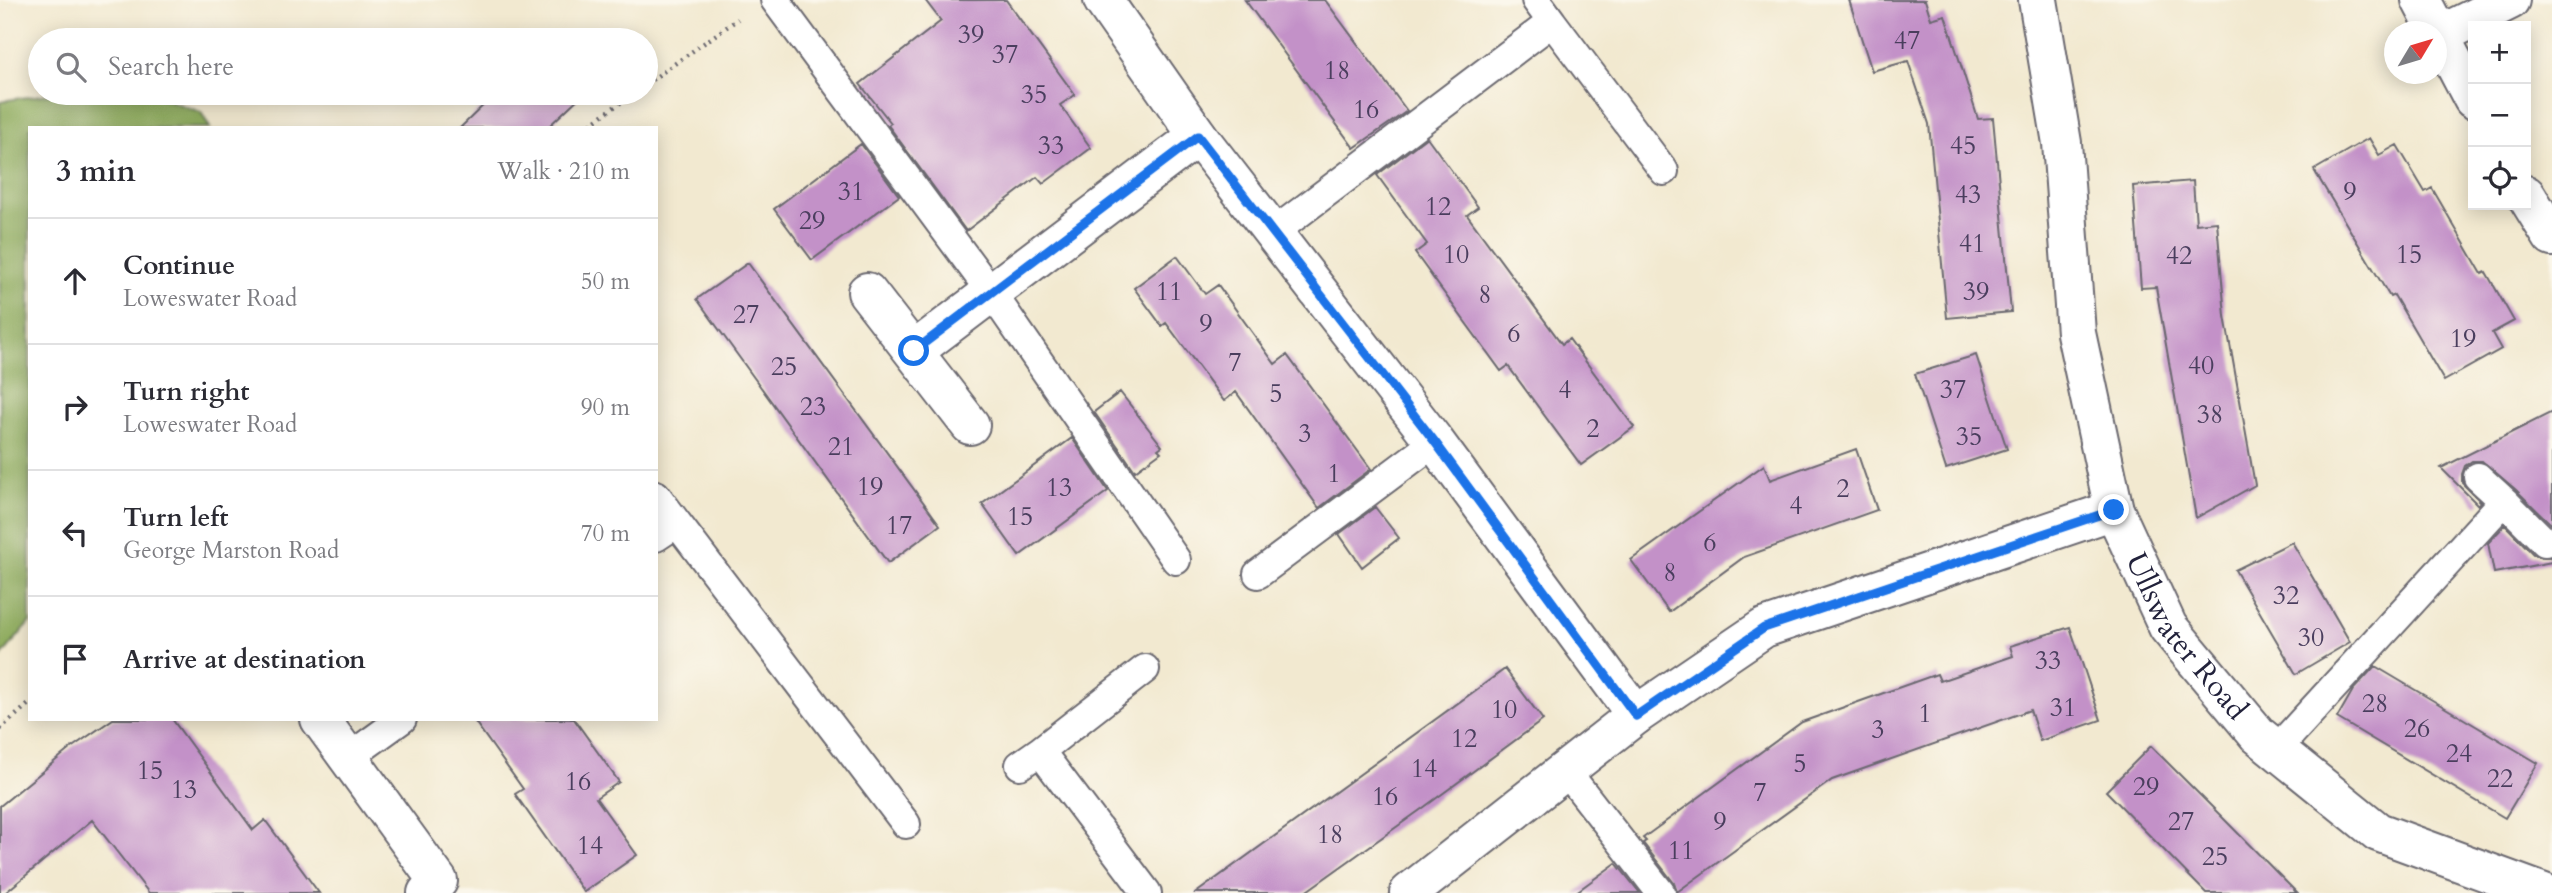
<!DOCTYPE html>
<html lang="en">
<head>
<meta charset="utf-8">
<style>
  :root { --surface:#fff; --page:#f2f2f3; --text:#2b2b33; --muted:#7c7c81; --line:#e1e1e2 }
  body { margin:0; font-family:Cardo,serif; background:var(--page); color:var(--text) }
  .controls { position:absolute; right:21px; top:21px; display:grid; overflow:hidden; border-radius:0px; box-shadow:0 4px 18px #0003 }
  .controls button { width:63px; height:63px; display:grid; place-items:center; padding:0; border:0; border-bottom:2px solid var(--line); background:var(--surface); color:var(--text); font:35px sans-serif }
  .compass { position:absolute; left:2384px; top:21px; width:63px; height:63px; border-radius:50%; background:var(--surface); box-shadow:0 4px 18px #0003; rotate:52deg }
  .stop { position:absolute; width:21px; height:21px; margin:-16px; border:5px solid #1a73e8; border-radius:50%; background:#fff }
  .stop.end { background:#1a73e8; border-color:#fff; box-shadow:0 2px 7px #0008 }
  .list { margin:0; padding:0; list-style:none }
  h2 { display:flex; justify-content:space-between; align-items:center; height:91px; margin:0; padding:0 28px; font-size:30px }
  h2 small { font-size:23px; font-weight:400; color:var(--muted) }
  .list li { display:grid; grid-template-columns:46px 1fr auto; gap:21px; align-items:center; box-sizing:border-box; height:126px; padding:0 28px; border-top:2px solid var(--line) }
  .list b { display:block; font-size:26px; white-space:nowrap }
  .list p { margin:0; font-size:23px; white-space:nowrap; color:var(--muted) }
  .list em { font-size:23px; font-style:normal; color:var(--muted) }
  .icon { flex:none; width:38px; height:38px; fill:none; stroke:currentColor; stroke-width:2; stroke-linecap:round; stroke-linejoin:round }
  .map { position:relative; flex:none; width:2552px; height:893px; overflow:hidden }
  .search { position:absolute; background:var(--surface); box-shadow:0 4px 18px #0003; left:28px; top:28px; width:630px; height:77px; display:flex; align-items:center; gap:18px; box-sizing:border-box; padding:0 24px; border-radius:38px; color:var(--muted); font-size:26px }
  .panel { position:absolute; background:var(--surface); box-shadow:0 4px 18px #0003; left:28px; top:126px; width:630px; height:595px; border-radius:0px }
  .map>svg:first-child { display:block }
</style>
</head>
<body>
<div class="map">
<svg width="2552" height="893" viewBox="0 0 2552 893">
  <rect width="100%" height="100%" fill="#fbf7ec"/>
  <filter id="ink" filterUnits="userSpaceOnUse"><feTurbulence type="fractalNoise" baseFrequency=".0143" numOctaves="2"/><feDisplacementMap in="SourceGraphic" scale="14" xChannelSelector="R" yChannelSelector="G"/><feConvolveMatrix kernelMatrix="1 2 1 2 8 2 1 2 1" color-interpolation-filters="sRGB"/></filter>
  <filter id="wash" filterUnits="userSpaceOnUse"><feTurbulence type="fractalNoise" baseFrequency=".00686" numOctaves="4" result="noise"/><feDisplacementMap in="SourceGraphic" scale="28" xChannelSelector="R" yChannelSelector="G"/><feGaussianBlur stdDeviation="1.57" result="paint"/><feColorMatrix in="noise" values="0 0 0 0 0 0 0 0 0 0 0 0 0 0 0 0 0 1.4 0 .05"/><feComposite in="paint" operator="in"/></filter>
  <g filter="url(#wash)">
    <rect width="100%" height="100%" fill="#f2e9d0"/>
    <path fill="#8fac5f" stroke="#58674d" stroke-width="2" d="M 55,93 L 148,93 L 201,112 L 210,128 L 30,128 L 30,622 L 0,658 L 0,101 Z"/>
    <g id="blocks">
      <path fill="#c391c8" d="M 925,0 L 1006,0 L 1075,95 L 1060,105 L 1091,148 L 1043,184 L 1037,177 L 966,231 L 888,125 L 891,123 L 860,84 L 941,21 Z
        M 1245,0 L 1325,0 L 1407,111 L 1354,148 Z
        M 1849,0 L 1925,0 L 1931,19 L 1945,15 L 1978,119 L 1993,118 L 2011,312 L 1947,318 L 1929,124 L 1908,61 L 1872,71 Z
        M 496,93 L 584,93 L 547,128 L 460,128 Z
        M 1427,137 L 1478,207 L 1467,215 L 1562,344 L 1569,339 L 1634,427 L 1581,465 L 1508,366 L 1501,371 L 1415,253 L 1427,244 L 1377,175 Z
        M 2369,138 L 2379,155 L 2397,145 L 2425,192 L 2432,188 L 2482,274 L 2486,272 L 2514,321 L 2492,333 L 2501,349 L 2444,381 L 2394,295 L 2390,297 L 2314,170 Z
        M 861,144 L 899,196 L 812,260 L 774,209 Z
        M 2193,181 L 2196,224 L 2217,222 L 2225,316 L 2255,485 L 2196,518 L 2156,287 L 2141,288 L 2133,186 Z
        M 1177,256 L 1205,294 L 1218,285 L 1275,364 L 1287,355 L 1371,469 L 1319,508 L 1236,392 L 1224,401 L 1166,323 L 1162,326 L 1134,288 Z
        M 748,263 L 940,525 L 888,563 L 697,299 Z
        M 1976,355 L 2007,449 L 1946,469 L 1915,374 Z
        M 1120,392 L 1162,446 L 1158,449 L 1161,452 L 1135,471 L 1094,412 Z
        M 2552,412 L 2552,525 L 2515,489 L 2482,461 L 2472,461 L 2465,466 L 2462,474 L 2462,483 L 2481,502 L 2478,505 L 2441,468 Z
        M 1072,438 L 1108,491 L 1019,556 L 982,504 Z
        M 1856,449 L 1877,510 L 1744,557 L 1669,612 L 1631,560 L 1764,465 L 1770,480 Z
        M 1375,507 L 1399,538 L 1362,567 L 1339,534 Z
        M 2505,525 L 2533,554 L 2541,558 L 2552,557 L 2552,562 L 2494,573 L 2488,543 Z
        M 2292,542 L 2350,642 L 2296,674 L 2235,570 Z
        M 2070,627 L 2101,720 L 2040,741 L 2030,710 L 1832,780 L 1677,892 L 1674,883 L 1643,843 L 1646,841 L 1643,838 L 1802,722 L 1937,674 L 1940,681 L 2013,656 L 2010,646 Z
        M 2375,666 L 2538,763 L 2505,818 L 2337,718 L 2353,690 Z
        M 1505,669 L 1543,720 L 1423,808 L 1304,893 L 1196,893 Z
        M 113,719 L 172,719 L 253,830 L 265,820 L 319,893 L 149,893 L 92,820 L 5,893 L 0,893 L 0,806 L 71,748 Z
        M 473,719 L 574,719 L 619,782 L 596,798 L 637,855 L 584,892 L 515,794 L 523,789 Z
        M 2151,746 L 2221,816 L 2297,893 L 2206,893 L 2106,791 Z
        M 1616,863 L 1640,893 L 1575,893 Z"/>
    </g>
  </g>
  <g filter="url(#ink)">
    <use href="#blocks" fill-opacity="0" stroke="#6b686f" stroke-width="2"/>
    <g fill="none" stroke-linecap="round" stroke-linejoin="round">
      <defs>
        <path id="lane" d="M 775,0 L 991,292 L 1176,560
          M 1536,0 L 1552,22
          M 1274,232 L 1552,22 L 1664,171
          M 2478,477 L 2504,501
          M 656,495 L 677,523 L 656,537
          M 677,523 L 906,824
          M 1258,574 L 1435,442
          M 1145,669 L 1040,751 L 1147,893
          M 2276,750 L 2504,501 L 2545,542
          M 348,758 L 402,719
          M 1020,765 L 1040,751
          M 1566,771 L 1661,893"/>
        <g id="street">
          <path d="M 1103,0 L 1198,136 L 1435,442 L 1636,715"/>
          <path id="s1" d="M 2038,0 L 2062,143 L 2076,333 L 2114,510 L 2168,627 L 2258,735 L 2378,832 L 2544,893"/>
          <path d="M 2421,0 L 2473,99"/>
          <path d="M 2440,35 L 2510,0"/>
          <path d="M 2526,195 L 2552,237"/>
          <path d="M 867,292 L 970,425"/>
          <path d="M 914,351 L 1198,136"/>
          <path d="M 320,719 L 438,881 L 427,893"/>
          <path d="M 1409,893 L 1636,715 L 1764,628 L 2114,510"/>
        </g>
      </defs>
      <use href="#lane" stroke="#6b686f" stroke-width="32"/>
      <use href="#street" stroke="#6b686f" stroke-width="42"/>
      <path stroke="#6b686f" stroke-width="4.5" stroke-dasharray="2 5" stroke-linecap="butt" d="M 646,84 L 738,19
        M 585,128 L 634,93
        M 0,729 L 30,703"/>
      <use href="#lane" stroke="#fff" stroke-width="28"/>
      <use href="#street" stroke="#fff" stroke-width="38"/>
    </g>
  </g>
  <g fill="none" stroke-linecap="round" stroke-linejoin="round" filter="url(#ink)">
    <path stroke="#1a73e8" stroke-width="9" d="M 914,351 L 1198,136 L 1435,442 L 1636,716 L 1764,628 L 2114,510"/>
  </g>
  <g text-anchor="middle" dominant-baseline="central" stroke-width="5" stroke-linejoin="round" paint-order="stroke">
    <g font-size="26" fill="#4a3e5e">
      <text x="971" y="34">39</text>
      <text x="1907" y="40">47</text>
      <text x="1005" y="54">37</text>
      <text x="1337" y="70">18</text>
      <text x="1034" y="94">35</text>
      <text x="1366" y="109">16</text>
      <text x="1051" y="145">33</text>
      <text x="1963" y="145">45</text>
      <text x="851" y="191">31</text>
      <text x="2350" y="191">9</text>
      <text x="1968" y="194">43</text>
      <text x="1438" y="206">12</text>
      <text x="812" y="220">29</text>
      <text x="1972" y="243">41</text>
      <text x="1456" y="254">10</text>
      <text x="2409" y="254">15</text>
      <text x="2179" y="255">42</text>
      <text x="1169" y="291">11</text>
      <text x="1976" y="291">39</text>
      <text x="1485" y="294">8</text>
      <text x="746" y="314">27</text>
      <text x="1206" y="323">9</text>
      <text x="1514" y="333">6</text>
      <text x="2463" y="338">19</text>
      <text x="1235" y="362">7</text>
      <text x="2201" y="365">40</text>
      <text x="784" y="366">25</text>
      <text x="1565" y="389">4</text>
      <text x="1953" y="389">37</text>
      <text x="1276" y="393">5</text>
      <text x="813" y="406">23</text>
      <text x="2210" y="414">38</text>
      <text x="1593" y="428">2</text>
      <text x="1305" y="433">3</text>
      <text x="1969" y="436">35</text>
      <text x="841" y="446">21</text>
      <text x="1334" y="473">1</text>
      <text x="870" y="486">19</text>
      <text x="1059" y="487">13</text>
      <text x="1843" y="488">2</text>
      <text x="1796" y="505">4</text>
      <text x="1020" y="516">15</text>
      <text x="899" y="525">17</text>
      <text x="1710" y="542">6</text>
      <text x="1670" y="572">8</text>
      <text x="2286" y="595">32</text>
      <text x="2311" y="637">30</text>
      <text x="2048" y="660">33</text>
      <text x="2375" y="703">28</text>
      <text x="2063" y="707">31</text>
      <text x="1504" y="709">10</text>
      <text x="1925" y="713">1</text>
      <text x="2417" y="728">26</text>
      <text x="1878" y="729">3</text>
      <text x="1464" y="738">12</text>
      <text x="2459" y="753">24</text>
      <text x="1800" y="763">5</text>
      <text x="1424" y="768">14</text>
      <text x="150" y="770">15</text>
      <text x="2500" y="778">22</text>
      <text x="578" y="781">16</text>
      <text x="2146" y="786">29</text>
      <text x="184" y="789">13</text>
      <text x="1760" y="792">7</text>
      <text x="1385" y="796">16</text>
      <text x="1720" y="821">9</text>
      <text x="2181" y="821">27</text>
      <text x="1330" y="834">18</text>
      <text x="590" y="845">14</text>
      <text x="1681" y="850">11</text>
      <text x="2215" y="856">25</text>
    </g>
    <g font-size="30" fill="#22223b" stroke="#fbf7ec">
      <text stroke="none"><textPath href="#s1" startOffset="663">Ullswater Road</textPath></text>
    </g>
  </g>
</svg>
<div class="controls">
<button>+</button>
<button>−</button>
<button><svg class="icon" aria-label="locate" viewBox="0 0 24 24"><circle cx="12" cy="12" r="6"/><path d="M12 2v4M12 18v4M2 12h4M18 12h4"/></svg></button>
</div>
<svg class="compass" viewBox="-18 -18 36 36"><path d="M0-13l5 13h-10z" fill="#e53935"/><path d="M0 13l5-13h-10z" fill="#7c7c81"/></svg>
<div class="stop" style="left:914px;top:351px"></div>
<div class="stop end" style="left:2114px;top:510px"></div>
<div class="search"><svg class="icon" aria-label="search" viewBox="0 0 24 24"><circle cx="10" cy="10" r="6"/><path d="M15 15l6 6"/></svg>Search here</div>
<section class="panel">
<h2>3 min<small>Walk · 210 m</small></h2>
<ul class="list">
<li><svg class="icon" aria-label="ahead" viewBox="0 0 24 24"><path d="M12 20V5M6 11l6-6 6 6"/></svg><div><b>Continue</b><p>Loweswater Road</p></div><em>50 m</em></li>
<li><svg class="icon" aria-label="right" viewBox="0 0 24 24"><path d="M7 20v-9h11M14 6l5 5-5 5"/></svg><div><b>Turn right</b><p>Loweswater Road</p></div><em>90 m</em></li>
<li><svg class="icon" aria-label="left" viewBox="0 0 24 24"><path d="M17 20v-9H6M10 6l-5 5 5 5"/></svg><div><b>Turn left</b><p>George Marston Road</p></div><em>70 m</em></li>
<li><svg class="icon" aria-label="arrive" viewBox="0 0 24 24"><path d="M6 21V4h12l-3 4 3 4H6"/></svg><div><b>Arrive at destination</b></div></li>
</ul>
</section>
</div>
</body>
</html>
